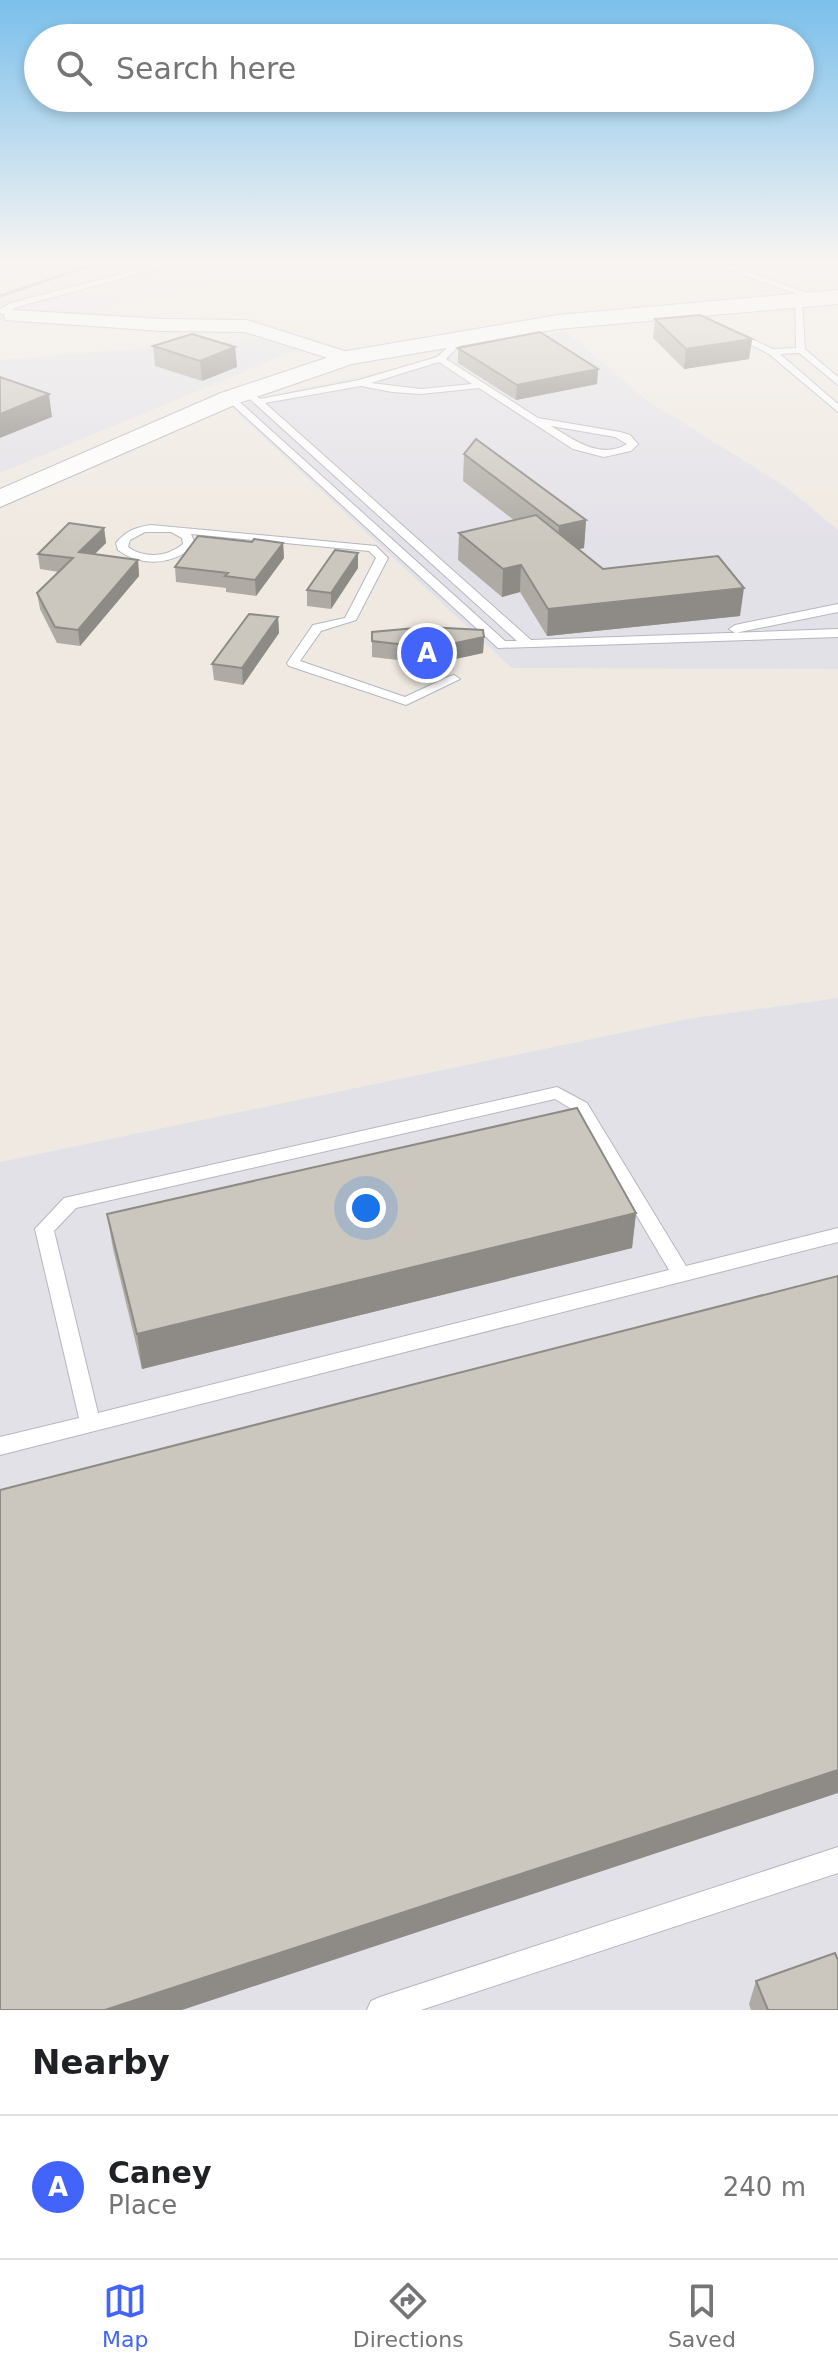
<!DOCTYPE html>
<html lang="en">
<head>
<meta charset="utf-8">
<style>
  :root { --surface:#fff; --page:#f2f2f2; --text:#202124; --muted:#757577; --line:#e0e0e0; --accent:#4264fb }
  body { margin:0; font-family:"DejaVu Sans",sans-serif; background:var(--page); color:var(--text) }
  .you { position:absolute; left:366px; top:1208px; width:28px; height:28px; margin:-20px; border:6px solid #fff; border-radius:50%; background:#1a73e8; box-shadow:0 0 0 12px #1a73e833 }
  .badge { display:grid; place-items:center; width:52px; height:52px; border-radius:50%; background:var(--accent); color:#fff; font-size:26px; font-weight:700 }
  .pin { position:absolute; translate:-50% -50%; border:4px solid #fff; box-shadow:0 2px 8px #0006 }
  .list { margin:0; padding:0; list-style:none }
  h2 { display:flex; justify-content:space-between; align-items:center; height:104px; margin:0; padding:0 32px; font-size:34px }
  h2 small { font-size:26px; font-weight:400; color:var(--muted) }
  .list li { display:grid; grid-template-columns:52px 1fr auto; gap:24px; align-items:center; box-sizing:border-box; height:144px; padding:0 32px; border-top:2px solid var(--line) }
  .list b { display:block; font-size:30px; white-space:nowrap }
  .list p { margin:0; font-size:26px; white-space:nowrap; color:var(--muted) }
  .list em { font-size:26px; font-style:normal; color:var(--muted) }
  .icon { flex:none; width:44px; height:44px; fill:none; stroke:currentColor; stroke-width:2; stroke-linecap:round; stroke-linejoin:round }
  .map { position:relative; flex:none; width:838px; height:2010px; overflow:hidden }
  .search { position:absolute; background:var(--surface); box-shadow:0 4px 12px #0003; left:24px; right:24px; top:24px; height:88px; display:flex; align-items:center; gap:20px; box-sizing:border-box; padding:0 28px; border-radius:44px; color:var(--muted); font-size:30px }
  .sheet { height:248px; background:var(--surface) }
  nav { display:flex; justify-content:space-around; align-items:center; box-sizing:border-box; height:112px; border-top:2px solid var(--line); background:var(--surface); font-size:22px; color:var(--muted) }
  nav a { display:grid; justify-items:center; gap:4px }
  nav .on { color:var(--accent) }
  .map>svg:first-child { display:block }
</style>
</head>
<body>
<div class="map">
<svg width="838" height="2010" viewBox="0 0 838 2010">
  <rect width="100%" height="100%" fill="#efe9e1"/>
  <path fill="#e3e1e8" d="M 129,261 L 277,261 L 47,325 L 0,322 L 0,302 Z
    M 565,331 L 645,399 L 786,487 L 838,530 L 838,669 L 512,668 L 232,408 L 266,397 Z
    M 264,338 L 298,349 L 0,473 L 0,360 Z
    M 838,998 L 838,2010 L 0,2010 L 0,1162 L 688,1019 Z"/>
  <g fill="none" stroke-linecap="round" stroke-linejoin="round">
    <defs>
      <path id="service" d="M 170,261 L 185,261 L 17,307 L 10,311 L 16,314 L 16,318 L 0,313 L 0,309 L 11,303 Z
        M 705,261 L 718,261 L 818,297 L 811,299 Z
        M 795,298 L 802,300 L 805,349 L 838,377 L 838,385 L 799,353 L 780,354 L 838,404 L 838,412 L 769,354 L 730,334 L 737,332 L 773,349 L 796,348 Z
        M 462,334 L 469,336 L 446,359 L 538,418 L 620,432 L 630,435 L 638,444 L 631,451 L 604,457 L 573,449 L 479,388 L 421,394 L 392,392 L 361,386 L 265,403 L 531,640 L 838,629 L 838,637 L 498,648 L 225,398 L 233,396 L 505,641 L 517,641 L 242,392 L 250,390 L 260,399 L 359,380 L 437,357 ZM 439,362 L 472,384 L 421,389 L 371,383 ZM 551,426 L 615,437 L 627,444 C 600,460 574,440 551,426 Z
        M 151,525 L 376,546 L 388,558 L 356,620 L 321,631 L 300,661 L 405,697 L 450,676 L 454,675 L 460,679 L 406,705 L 289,666 L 287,663 L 313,625 L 345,618 L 376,558 L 369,551 L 191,534 L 194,541 L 193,547 C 172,565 141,567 118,550 L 116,543 C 126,531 136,527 151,525 ZM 145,532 L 171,532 L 182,538 L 183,544 C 167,557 145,559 128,547 L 130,540 Z
        M 838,604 L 838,612 L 735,633 L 729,629 L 735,625 Z
        M 557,1087 L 587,1103 L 686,1266 L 838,1228 L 838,1242 L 0,1455 L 0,1437 L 79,1418 L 35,1229 L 64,1198 ZM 555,1099 L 575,1111 L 669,1270 L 98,1413 L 54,1231 L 76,1208 Z
        M 838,1847 L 838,1873 L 421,2010 L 367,2010 L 371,2001 L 380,1997 Z"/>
      <path id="minor" d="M 13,310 L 162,319 L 247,320 L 354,354 L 357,358 L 347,364 L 245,332 L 162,331 L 6,320 L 4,316 L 6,312 Z"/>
      <path id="tertiary" d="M 838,290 L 838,304 L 558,329 L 352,364 L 239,403 L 0,507 L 0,489 L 221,393 L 347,351 L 558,315 Z"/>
    </defs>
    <use href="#service" stroke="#b4b7c1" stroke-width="2"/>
    <use href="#minor" stroke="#b4b7c1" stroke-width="2"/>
    <use href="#tertiary" stroke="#b4b7c1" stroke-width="2"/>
    <use href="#service" fill="#fff" fill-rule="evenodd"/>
    <use href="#minor" fill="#fff" fill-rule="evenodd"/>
    <use href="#tertiary" fill="#fff" fill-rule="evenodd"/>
    <path stroke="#a3a6b8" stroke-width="3" d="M 0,296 L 104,261"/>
  </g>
  <path fill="#afaba4" d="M 655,319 L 752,339 L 749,359 L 684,369 L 653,338 Z
    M 153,346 L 235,347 L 237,367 L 202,381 L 155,366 Z
    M 458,348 L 598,369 L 597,384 L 516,400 L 458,363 Z
    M 464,454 L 586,520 L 584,548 L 578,549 L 603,569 L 740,616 L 547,636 L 520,592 L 502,597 L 458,560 L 459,533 L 514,520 L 463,481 Z
    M 104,528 L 106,543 L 94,554 L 138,560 L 139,576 L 80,646 L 57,643 L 40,609 L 37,593 L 59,572 L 40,569 L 38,554 Z
    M 252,542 L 283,543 L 284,558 L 256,596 L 226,592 L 226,588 L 176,582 L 175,567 Z
    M 358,568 L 331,609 L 307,606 L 307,590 Z
    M 278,617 L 279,633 L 243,685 L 214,680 L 212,664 Z
    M 372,632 L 484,637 L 483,653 L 432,664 L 372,657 Z
    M 636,1213 L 632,1248 L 142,1369 L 113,1249 L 107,1214 Z
    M 756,1981 L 838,2010 L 751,2010 L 749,2004 Z"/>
  <path fill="#8e8b86" d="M 752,339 L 749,359 L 684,369 L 686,349 Z
    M 235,347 L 237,367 L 202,381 L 200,361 Z
    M 598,369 L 597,384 L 516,400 L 517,385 Z
    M 49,394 L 52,417 L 0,438 L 0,414 Z
    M 586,520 L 584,548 L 557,554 L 559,526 Z
    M 104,528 L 106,543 L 81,568 L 79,552 Z
    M 283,543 L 284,558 L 256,596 L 255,580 Z
    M 358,553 L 358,568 L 331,609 L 331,593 Z
    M 138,560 L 139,576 L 80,646 L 78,630 Z
    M 521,565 L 520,592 L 502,597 L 503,569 Z
    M 744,588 L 740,616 L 547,636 L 548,609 Z
    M 278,617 L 279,633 L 243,685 L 242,668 Z
    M 484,637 L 483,653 L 432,664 L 432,648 Z
    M 636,1213 L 632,1248 L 142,1369 L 137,1334 Z
    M 838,1770 L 838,1793 L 182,2010 L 105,2010 Z"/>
  <path fill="#cbc7bf" stroke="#8e8b86" stroke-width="2" d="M 700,315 L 752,339 L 686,349 L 655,319 Z
    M 540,332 L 598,369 L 517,385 L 458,348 Z
    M 192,334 L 235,347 L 200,361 L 153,346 Z
    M 0,377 L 49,394 L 0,414 Z
    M 476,439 L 586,520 L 559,526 L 464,454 Z
    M 536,515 L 603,569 L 718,556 L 744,588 L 548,609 L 521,565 L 503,569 L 459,533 Z
    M 69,523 L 104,528 L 79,552 L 138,560 L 78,630 L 55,627 L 37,593 L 73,558 L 38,554 Z
    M 198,536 L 252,542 L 254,539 L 283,543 L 255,580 L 225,576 L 228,573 L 175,567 Z
    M 335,550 L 358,553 L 331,593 L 307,590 Z
    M 249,614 L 278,617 L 242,668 L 212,664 Z
    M 427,627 L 483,630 L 484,637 L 432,648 L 372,641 L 372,632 Z
    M 577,1108 L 636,1213 L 137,1334 L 107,1214 Z
    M 838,1276 L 838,1770 L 105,2010 L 0,2010 L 0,1490 Z
    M 835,1953 L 838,1960 L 838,2010 L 768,2010 L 756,1981 Z"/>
  <linearGradient id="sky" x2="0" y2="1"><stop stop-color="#7abfeb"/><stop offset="0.48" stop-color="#f8f5f2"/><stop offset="1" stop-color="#f8f5f2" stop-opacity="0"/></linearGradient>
  <rect width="838" height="543" fill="url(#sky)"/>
</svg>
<div class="you"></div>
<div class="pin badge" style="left:427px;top:653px">A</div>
<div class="search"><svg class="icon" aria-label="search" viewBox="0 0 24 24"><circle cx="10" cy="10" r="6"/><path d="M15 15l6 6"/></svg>Search here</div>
</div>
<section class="sheet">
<h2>Nearby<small></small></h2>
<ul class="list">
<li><span class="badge">A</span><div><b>Caney</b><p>Place</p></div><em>240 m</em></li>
</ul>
</section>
<nav>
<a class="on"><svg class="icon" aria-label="map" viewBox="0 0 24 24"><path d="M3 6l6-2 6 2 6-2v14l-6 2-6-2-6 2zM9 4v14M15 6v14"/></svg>Map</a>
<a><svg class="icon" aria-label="directions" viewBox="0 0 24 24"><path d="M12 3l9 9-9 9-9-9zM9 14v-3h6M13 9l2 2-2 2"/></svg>Directions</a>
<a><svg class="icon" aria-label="saved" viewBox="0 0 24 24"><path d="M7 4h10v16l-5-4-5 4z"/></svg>Saved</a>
</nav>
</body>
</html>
